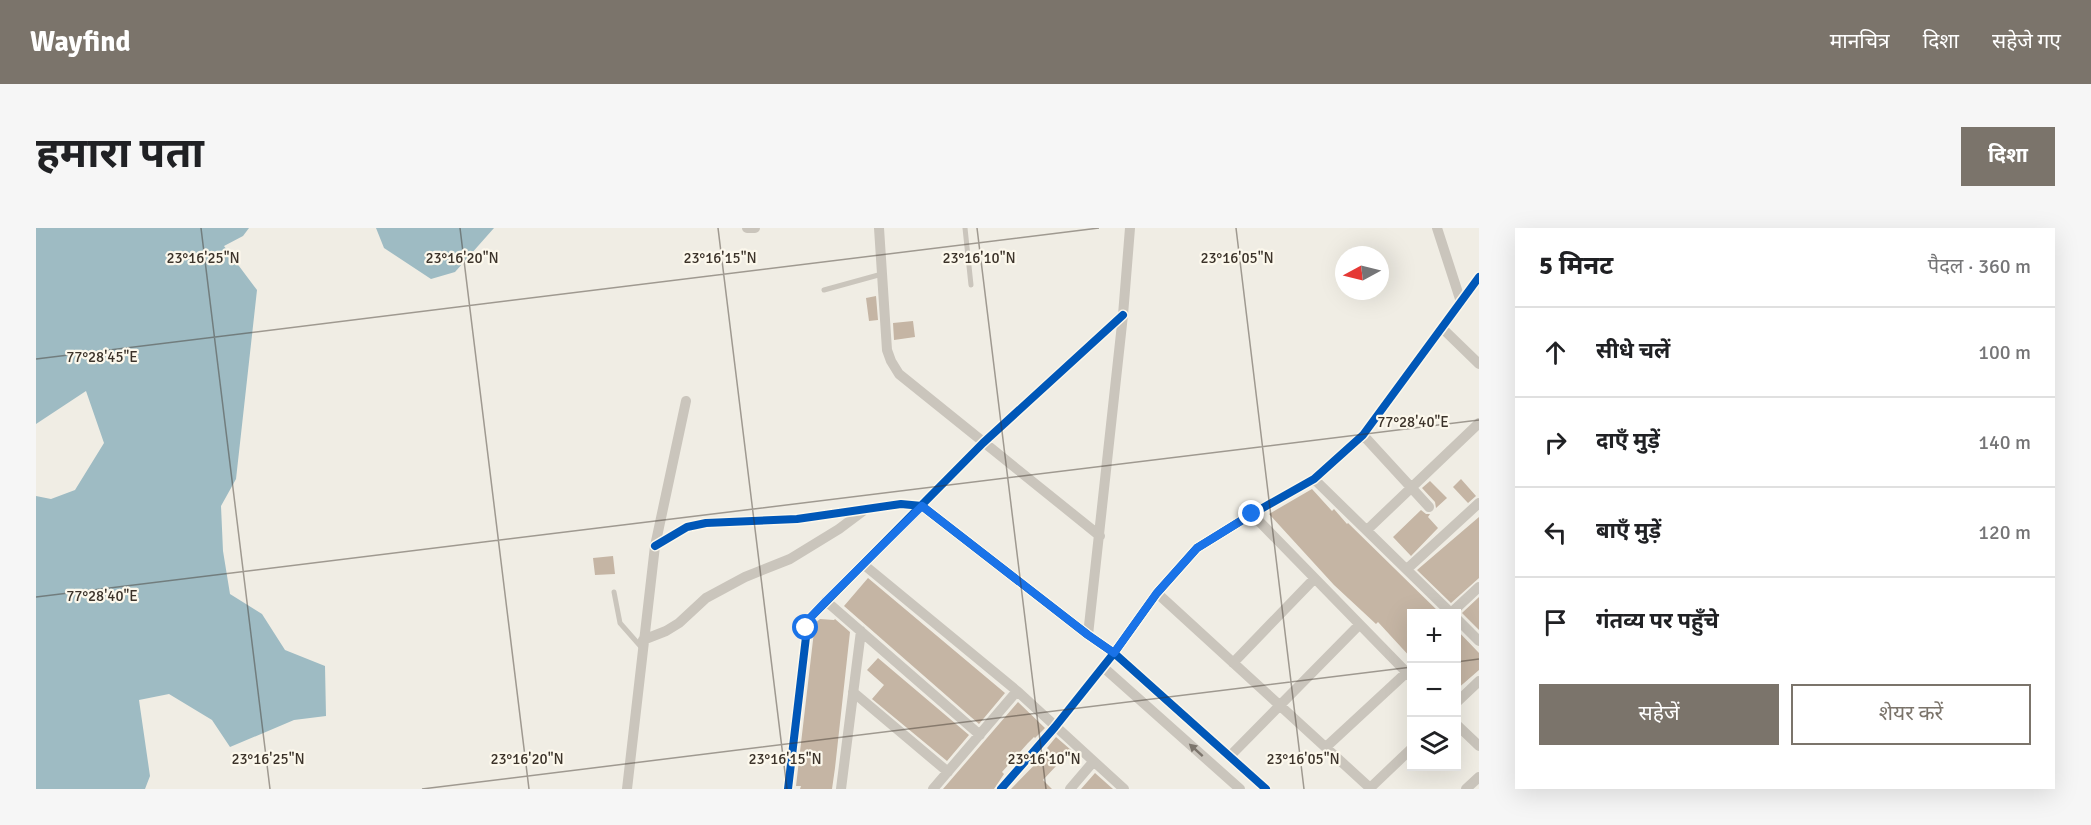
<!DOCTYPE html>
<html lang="hi">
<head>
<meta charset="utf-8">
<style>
  :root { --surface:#fff; --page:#f6f6f6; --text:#202124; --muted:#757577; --line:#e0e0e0; --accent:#7b746b }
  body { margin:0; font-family:Signika,"Noto Sans Devanagari",sans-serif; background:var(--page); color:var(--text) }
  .controls { position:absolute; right:18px; bottom:18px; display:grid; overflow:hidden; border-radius:0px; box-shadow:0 6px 24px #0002 }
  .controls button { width:54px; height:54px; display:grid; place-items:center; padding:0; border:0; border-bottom:2px solid var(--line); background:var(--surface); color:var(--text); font:30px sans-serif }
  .compass { position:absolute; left:1299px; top:18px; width:54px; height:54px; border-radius:50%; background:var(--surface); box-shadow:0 6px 24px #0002; rotate:263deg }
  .stop { position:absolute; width:18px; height:18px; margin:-14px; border:4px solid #1a73e8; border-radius:50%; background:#fff }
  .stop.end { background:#1a73e8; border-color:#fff; box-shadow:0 2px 6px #0008 }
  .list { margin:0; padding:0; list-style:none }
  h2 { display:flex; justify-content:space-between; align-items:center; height:78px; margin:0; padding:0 24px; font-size:26px }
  h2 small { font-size:20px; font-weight:400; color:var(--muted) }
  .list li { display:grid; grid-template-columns:39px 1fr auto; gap:18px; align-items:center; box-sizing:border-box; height:90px; padding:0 24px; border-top:2px solid var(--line) }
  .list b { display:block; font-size:22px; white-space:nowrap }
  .list em { font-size:20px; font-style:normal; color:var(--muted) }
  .actions { display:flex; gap:12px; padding:18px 24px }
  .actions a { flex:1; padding:14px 0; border:2px solid var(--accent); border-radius:0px; text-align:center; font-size:21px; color:var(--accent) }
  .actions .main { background:var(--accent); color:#fff }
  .icon { flex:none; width:33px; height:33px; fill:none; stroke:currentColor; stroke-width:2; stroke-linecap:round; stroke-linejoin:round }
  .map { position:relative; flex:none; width:1443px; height:561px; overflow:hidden; border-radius:0px }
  header { display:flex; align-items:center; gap:36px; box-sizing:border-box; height:84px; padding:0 30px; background:var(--accent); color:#fff }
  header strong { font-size:28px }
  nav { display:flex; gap:33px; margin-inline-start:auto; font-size:21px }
  .intro { display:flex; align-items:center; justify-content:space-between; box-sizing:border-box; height:144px; padding:0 36px }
  h1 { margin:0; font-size:42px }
  .button { padding:15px 27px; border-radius:0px; background:var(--accent); color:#fff; font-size:21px; font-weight:700 }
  main { display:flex; gap:36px; padding:0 36px }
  aside { flex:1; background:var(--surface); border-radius:0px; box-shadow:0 6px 24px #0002 }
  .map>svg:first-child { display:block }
</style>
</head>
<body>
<header>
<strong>Wayfind</strong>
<nav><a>मानचित्र</a><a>दिशा</a><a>सहेजे गए</a></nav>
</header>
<div class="intro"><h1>हमारा पता</h1><a class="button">दिशा</a></div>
<main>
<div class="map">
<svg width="1443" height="561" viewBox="0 0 1443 561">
  <rect width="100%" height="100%" fill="#f0ede4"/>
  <path fill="#9ebbc3" d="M 0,0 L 213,0 L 207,8 L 188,18 L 221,62 L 200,251 L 185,278 L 187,323 L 194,366 L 226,386 L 249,422 L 289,438 L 290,488 L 258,492 L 194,519 L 176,492 L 133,466 L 103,472 L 114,548 L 109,561 L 0,561 L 0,268 L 15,271 L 39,262 L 68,215 L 50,163 L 0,196 Z
    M 340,0 L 458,0 L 419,44 L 395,51 L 348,20 Z"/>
  <path fill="#c5b5a4" d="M 840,68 L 842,92 L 833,93 L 830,70 Z
    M 877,93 L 879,109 L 858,112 L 857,95 Z
    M 1425,251 L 1440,268 L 1432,275 L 1417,259 Z
    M 1394,253 L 1411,270 L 1400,280 L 1399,274 L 1386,260 Z
    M 1276,261 L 1296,283 L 1298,281 L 1311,296 L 1312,295 L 1405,386 L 1376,386 L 1376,431 L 1342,394 L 1340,396 L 1298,357 L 1233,286 Z
    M 1385,282 L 1390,286 L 1394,286 L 1392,289 L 1402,300 L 1375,328 L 1357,309 Z
    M 1443,289 L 1443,350 L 1415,375 L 1381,342 Z
    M 577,328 L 579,346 L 559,347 L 557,330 Z
    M 832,350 L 969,465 L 943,496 L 808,378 Z
    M 1443,369 L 1443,402 L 1426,385 Z
    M 784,391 L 798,392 L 799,391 L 814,404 L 799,540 L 796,561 L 764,561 L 765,558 L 760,558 L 779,395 Z
    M 1420,401 L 1443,425 L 1443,442 L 1420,462 Z
    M 842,430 L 933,507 L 911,533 L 836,471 L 848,457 L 831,442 Z
    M 982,474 L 1009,500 L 999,510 L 998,509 L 992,515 L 966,544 L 968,546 L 958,561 L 907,561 Z
    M 1020,509 L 1035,522 L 1007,552 L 1016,561 L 975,561 L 1013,522 L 1011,520 Z
    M 1059,545 L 1077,561 L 1045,561 Z"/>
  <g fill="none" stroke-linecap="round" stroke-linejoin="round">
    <path stroke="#cac5bc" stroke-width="5" d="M 929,0 L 935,57
      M 788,62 L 846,46
      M 578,364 L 584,395 L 606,420"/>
    <path stroke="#cac5bc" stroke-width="10" d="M 711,0 L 719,0
      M 843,0 L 851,122 L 855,133 L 863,146 L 1064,308
      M 1401,0 L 1425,74
      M 1406,100 L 1443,136
      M 1327,207 L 1393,279
      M 1278,251 L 1416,386
      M 1216,286 L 1376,450
      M 1331,302 L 1443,195
      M 619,318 L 651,299 L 670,295 L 761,291 L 865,276 L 886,278 L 1052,407 L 1078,425 L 1230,561
      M 827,336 L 981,463 L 1088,561
      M 1371,341 L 1443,275
      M 1121,365 L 1334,560
      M 790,373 L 944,507
      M 1415,385 L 1443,359
      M 1420,390 L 1443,413
      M 1052,407 L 1087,87 L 1094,0
      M 607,412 L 630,403 L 643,395 L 670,370 L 709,349 L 754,331 L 803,301 L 827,283
      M 1197,435 L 1278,351
      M 1067,439 L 1204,561
      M 817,464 L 912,544
      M 1420,475 L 1443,453
      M 1420,496 L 1443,518
      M 1290,519 L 1370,445
      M 1194,528 L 1323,397
      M 591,561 L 619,318 L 650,173
      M 752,561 L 772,392 L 947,215 L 1087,87
      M 805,561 L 825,403
      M 897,561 L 981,463
      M 965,561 L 1019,499 L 1078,425 L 1121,365 L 1161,320 L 1216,286 L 1278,251 L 1327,207 L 1443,49
      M 1034,561 L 1057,534
      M 1333,561 L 1376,520
      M 1430,561 L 1443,549"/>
    <defs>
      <path id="cycleway" d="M 619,318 L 651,299 L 670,295 L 761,291 L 865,276 L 886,278 L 1052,407 L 1078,425 L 1230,561
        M 752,561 L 772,392 L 947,215 L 1087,87
        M 965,561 L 1019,499 L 1078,425 L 1121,365 L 1161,320 L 1216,286 L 1278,251 L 1327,207 L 1443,49"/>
    </defs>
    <use href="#cycleway" stroke="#fcf8ec" stroke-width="11"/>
    <use href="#cycleway" stroke="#0057b8" stroke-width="8"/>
  </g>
  <defs><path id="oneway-solid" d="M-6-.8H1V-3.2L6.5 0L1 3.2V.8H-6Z" transform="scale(1.5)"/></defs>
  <use fill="#7c756c" href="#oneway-solid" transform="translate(1160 522) rotate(-138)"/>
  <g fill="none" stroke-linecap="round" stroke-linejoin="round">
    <path stroke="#1a73e8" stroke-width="8" d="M 770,400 L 772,392 L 790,373 L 886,278 L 1052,407 L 1078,425 L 1120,366 L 1161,320 L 1216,286"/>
  </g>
  <path fill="none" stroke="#3c332a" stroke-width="1.5" stroke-opacity="0.45" d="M 165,0 L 234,561M 424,0 L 493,561M 682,0 L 751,561M 941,0 L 1010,561M 1200,0 L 1268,561M 0,131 L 1063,0M 0,369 L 1443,192M 1420,434 L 1443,431M 386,561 L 1376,439"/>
  <g font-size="15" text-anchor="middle" fill="#3c332a" stroke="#fcf8ec" stroke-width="4.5" stroke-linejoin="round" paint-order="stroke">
    <text x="167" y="35">23°16'25"N</text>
    <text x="426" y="35">23°16'20"N</text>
    <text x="684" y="35">23°16'15"N</text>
    <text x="943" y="35">23°16'10"N</text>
    <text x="1201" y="35">23°16'05"N</text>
    <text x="66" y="134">77°28'45"E</text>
    <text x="1377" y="199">77°28'40"E</text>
    <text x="66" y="373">77°28'40"E</text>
    <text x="232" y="536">23°16'25"N</text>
    <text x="491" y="536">23°16'20"N</text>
    <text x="749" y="536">23°16'15"N</text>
    <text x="1008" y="536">23°16'10"N</text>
    <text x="1267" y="536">23°16'05"N</text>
  </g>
</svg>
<div class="controls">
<button>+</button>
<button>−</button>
<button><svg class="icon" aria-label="layers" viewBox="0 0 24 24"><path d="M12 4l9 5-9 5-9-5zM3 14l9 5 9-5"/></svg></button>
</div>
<svg class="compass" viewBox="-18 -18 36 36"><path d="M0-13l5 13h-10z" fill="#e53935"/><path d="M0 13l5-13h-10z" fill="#757577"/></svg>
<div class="stop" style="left:770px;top:400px"></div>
<div class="stop end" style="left:1216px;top:286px"></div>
</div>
<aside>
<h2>5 मिनट<small>पैदल · 360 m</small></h2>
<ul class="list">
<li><svg class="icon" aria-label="ahead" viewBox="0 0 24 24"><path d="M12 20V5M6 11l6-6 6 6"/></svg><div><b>सीधे चलें</b></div><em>100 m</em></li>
<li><svg class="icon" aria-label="right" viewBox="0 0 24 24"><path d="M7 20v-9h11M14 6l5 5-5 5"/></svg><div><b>दाएँ मुड़ें</b></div><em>140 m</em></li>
<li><svg class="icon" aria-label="left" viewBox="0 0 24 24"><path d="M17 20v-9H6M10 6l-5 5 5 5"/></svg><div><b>बाएँ मुड़ें</b></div><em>120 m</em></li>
<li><svg class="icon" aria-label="arrive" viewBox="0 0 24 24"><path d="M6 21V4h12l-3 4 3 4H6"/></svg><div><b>गंतव्य पर पहुँचे</b></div></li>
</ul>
<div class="actions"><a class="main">सहेजें</a><a>शेयर करें</a></div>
</aside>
</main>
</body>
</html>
